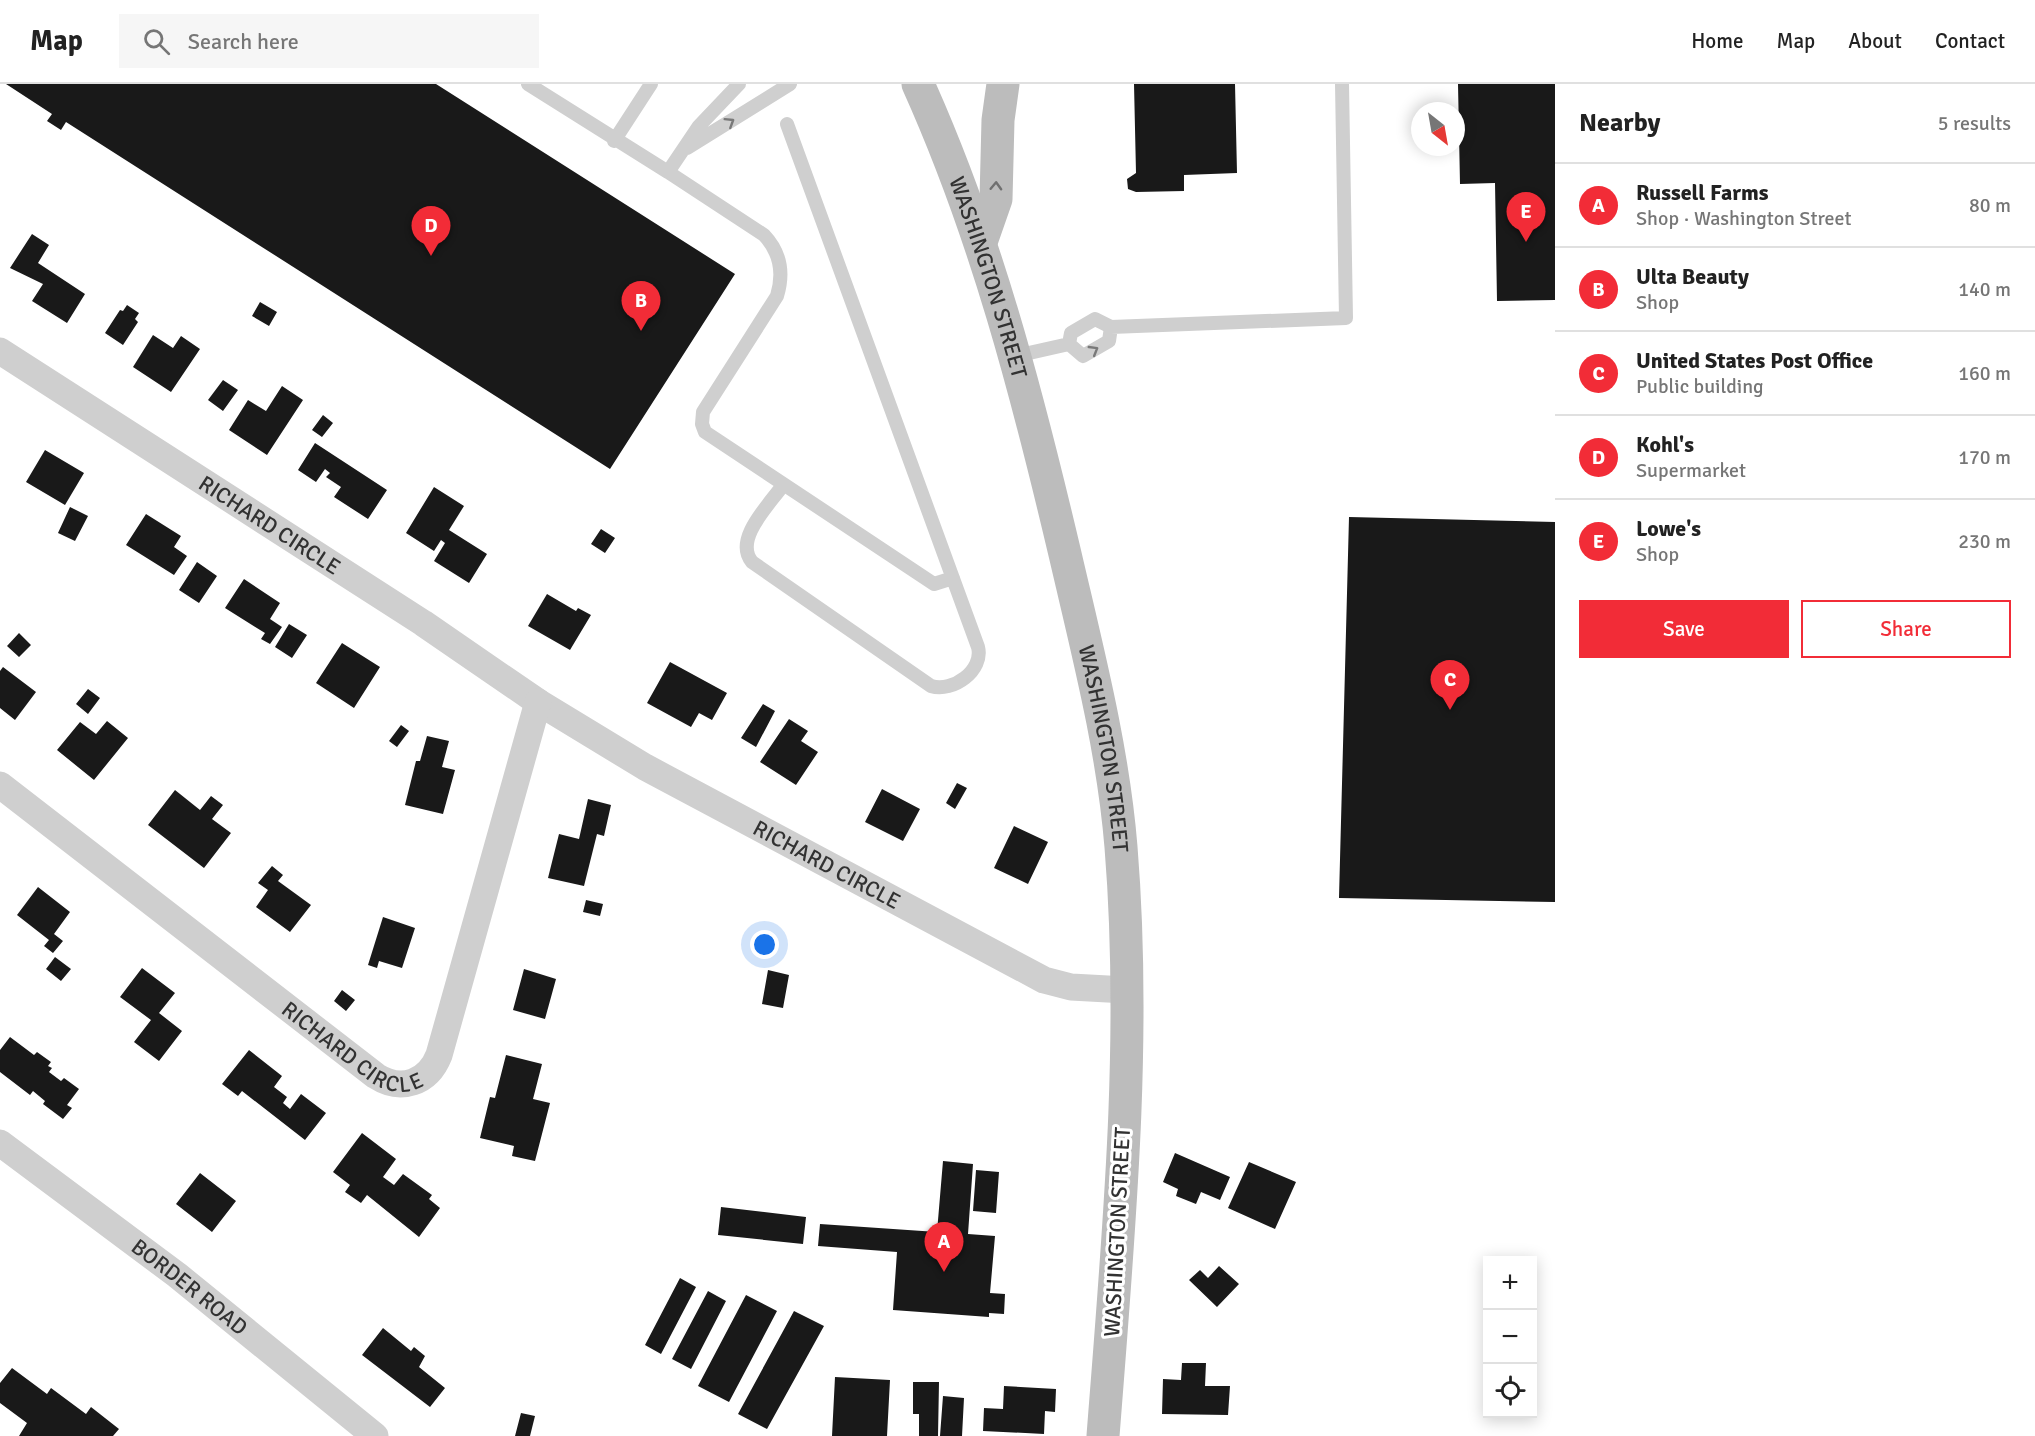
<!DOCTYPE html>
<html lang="en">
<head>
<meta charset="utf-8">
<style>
  :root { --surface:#fff; --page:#f6f6f6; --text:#222; --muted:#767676; --line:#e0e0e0; --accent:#f22c37 }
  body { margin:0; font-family:Signika,sans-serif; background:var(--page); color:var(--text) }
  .controls { position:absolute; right:18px; bottom:18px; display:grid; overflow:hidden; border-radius:0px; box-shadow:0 3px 15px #0003 }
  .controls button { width:54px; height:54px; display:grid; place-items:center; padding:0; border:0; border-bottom:2px solid var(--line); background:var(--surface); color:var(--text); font:30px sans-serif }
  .compass { position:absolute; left:1411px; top:18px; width:54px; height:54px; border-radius:50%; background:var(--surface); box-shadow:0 3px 15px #0003; rotate:149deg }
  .you { position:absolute; left:765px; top:861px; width:21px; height:21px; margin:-15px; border:4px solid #fff; border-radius:50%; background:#1a73e8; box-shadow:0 0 0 9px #1a73e833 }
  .badge { display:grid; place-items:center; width:39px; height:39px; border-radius:50%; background:var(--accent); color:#fff; font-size:20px; font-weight:700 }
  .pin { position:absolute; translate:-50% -50px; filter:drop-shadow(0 2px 3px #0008) }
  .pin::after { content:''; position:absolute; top:32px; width:21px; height:18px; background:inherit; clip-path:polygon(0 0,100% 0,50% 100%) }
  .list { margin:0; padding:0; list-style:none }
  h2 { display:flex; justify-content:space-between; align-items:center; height:78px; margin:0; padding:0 24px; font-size:26px }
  h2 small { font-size:20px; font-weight:400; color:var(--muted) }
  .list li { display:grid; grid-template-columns:39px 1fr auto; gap:18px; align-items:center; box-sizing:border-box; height:84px; padding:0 24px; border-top:2px solid var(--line) }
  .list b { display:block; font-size:22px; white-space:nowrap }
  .list p { margin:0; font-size:20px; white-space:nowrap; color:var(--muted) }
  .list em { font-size:20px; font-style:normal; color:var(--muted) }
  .actions { display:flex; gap:12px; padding:18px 24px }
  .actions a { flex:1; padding:14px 0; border:2px solid var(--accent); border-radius:0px; text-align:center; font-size:21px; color:var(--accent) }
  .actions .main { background:var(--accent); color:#fff }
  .icon { flex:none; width:33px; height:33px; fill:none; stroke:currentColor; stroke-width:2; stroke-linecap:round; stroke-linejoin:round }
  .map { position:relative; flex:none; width:1555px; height:1352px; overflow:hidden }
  header { display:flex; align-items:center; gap:36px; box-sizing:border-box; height:84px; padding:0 30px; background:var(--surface); border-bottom:2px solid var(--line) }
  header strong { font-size:28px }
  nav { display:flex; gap:33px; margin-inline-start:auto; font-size:21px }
  .search { width:420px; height:54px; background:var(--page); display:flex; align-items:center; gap:15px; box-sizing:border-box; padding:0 21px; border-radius:0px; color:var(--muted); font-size:22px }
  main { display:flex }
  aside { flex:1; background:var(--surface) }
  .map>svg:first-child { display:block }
</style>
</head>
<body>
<header>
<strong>Map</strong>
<div class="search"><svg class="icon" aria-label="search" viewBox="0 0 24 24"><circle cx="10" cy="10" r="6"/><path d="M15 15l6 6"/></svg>Search here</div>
<nav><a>Home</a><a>Map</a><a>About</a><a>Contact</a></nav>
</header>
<main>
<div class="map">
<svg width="1555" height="1352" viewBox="0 0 1555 1352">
  <rect width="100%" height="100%" fill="#fff"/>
  <path fill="#191919" d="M 6,0 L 436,0 L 735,190 L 610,385 L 66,38 L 61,46 L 47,37 L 52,30 Z
    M 1134,0 L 1235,0 L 1237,89 L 1184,91 L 1184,107 L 1136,108 L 1128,105 L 1127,95 L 1136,89 Z
    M 1458,0 L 1555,0 L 1555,216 L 1497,217 L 1495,99 L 1460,100 Z
    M 32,150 L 49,161 L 38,179 L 85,210 L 67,239 L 32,217 L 43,200 L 10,184 Z
    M 260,218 L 277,228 L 269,242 L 252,232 Z
    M 127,221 L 139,229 L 135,235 L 138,238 L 123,261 L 105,249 L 120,226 L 123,227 Z
    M 153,251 L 173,264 L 181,252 L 200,265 L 171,308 L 133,283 Z
    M 223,296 L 238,306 L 223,327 L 208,316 Z
    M 282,302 L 303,316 L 267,371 L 229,346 L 248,316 L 266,327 Z
    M 323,331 L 333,339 L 322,353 L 312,346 Z
    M 315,359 L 387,406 L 368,435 L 334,413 L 341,403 L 326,393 L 330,389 L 325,385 L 316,398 L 298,386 Z
    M 45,366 L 84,389 L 65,421 L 26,398 Z
    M 434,403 L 464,422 L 449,446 L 487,470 L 469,499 L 434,477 L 445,459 L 441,456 L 434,467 L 406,449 Z
    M 70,423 L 88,432 L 75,457 L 58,449 Z
    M 146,430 L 181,452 L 174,463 L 187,472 L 174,491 L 126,461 Z
    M 1349,433 L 1555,438 L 1555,818 L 1339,814 Z
    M 601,445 L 615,454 L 605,469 L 591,460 Z
    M 197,478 L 217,492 L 199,519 L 179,506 Z
    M 244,495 L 280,519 L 270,535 L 282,543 L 270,560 L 261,555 L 265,549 L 225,524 Z
    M 547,510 L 576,527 L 578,524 L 591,531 L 570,566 L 528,542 Z
    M 289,540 L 307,551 L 292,574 L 275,563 Z
    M 19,549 L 31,561 L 19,573 L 7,562 Z
    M 342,559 L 380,583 L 354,624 L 316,599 Z
    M 670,578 L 727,609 L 712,636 L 699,629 L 691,643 L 647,619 Z
    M 3,583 L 36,608 L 15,636 L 0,624 L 0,587 Z
    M 88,605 L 100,614 L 88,630 L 76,620 Z
    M 763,620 L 775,627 L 756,663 L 741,654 Z
    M 789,635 L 808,647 L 801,657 L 818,668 L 796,701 L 760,678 Z
    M 107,637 L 128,654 L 94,696 L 57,666 L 80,638 L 96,650 Z
    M 401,641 L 409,647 L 397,663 L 389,657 Z
    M 427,652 L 449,657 L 442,683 L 455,686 L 443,730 L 405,721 L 416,677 L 420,677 Z
    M 957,699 L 967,704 L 955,725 L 946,719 Z
    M 882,705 L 920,725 L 903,757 L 865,738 Z
    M 175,706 L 200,726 L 211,712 L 223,721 L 212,735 L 231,749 L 204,784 L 148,741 Z
    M 588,715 L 611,721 L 604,752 L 597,750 L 584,802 L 548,794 L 559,750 L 579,755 Z
    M 1014,742 L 1048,758 L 1028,800 L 994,784 Z
    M 272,782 L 283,791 L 278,797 L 311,821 L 290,848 L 256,823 L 268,806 L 258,799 Z
    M 38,803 L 70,828 L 54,850 L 63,857 L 53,869 L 44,862 L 49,856 L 17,831 Z
    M 586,816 L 603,820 L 600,832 L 583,828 Z
    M 383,833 L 415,844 L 402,884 L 379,877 L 377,884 L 368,881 Z
    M 55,873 L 71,885 L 61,897 L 46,885 Z
    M 142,884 L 175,909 L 159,929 L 182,947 L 159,977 L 134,958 L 151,936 L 120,913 Z
    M 524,885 L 556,895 L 545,935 L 513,926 Z
    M 768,886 L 789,891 L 783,924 L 762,920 Z
    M 342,906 L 355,916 L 346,927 L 334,917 Z
    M 10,953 L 34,971 L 37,968 L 51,978 L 48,982 L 52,984 L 49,988 L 61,997 L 64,994 L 79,1005 L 67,1021 L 72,1024 L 63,1035 L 43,1020 L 45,1017 L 33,1007 L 30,1011 L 0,988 L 0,966 Z
    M 249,966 L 282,992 L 274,1003 L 287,1013 L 283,1019 L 290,1025 L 301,1010 L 326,1029 L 305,1056 L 242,1007 L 238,1012 L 222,1000 Z
    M 506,971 L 542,980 L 533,1015 L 550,1019 L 535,1077 L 512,1072 L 514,1062 L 480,1054 L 490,1013 L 495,1014 Z
    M 362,1049 L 396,1075 L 383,1093 L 394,1101 L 403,1090 L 432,1111 L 429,1115 L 440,1124 L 419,1153 L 367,1111 L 361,1119 L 345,1108 L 350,1101 L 333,1088 Z
    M 1175,1069 L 1230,1093 L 1220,1116 L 1201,1108 L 1196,1120 L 1176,1112 L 1178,1105 L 1163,1098 Z
    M 943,1077 L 973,1080 L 968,1150 L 995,1152 L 990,1209 L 1005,1210 L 1004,1230 L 989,1229 L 989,1233 L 893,1226 L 897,1168 L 818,1162 L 820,1140 L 937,1148 Z
    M 1249,1078 L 1296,1098 L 1275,1145 L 1228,1124 Z
    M 976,1086 L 999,1088 L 996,1129 L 973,1127 Z
    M 200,1089 L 236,1117 L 212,1148 L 176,1120 Z
    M 721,1123 L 806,1133 L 803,1160 L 718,1151 Z
    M 1219,1182 L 1239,1200 L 1217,1223 L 1189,1196 L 1200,1186 L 1208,1194 Z
    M 680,1194 L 696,1203 L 661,1270 L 645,1261 Z
    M 708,1207 L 726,1217 L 691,1285 L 672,1275 Z
    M 746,1211 L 777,1227 L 729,1318 L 698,1302 Z
    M 794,1227 L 824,1242 L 767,1345 L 738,1330 Z
    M 383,1244 L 411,1267 L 414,1263 L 425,1272 L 419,1283 L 445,1304 L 430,1323 L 362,1271 Z
    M 1182,1279 L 1206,1279 L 1205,1302 L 1230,1302 L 1228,1331 L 1162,1330 L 1163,1295 L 1181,1296 Z
    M 12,1284 L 47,1310 L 51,1304 L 86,1330 L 91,1323 L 119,1345 L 113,1352 L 19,1352 L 27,1339 L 0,1319 L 0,1299 Z
    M 835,1293 L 890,1296 L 887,1352 L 832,1352 Z
    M 913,1298 L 939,1298 L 938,1352 L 919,1352 L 919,1330 L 913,1330 Z
    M 1004,1302 L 1056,1305 L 1055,1328 L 1045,1327 L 1044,1350 L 983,1347 L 984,1324 L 1003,1325 Z
    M 943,1312 L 964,1314 L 962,1352 L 940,1352 Z
    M 521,1329 L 535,1332 L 530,1352 L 515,1352 Z"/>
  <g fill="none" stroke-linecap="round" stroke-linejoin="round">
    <path stroke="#cfcfcf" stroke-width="14" d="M 528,0 L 668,88 L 699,42 L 739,0
      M 614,57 L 651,0
      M 687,64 L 790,0
      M 668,88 L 764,151 C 781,169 784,189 777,212 L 703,328 L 702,340 L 705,348 L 934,500 L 953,494
      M 1069,260 L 1071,249 L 1095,235 L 1111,243 L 1346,234 L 1342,0
      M 1069,260 L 1083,272 L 1109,257 L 1111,243
      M 1016,272 L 1069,260
      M 783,401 C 770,420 733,455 752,478 L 931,602 C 953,609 984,586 978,563 L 787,40"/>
    <g stroke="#cfcfcf" stroke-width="27">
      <path id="s1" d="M 0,267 L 423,539 L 538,618 L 645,683 L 1044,896 L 1071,903 L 1126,906"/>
      <path id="s2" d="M 0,701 L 376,992 C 401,1008 428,999 439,971 L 538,618"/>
      <path id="s3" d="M 0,1059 L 177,1191 L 375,1352"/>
    </g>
    <g stroke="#bcbcbc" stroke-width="33">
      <path id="s4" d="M 918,0 C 986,151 1027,309 1065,470 C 1087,565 1113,664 1121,763 C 1137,959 1118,1157 1103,1352"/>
      <path d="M 981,158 L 996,115 L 998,36 L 1003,0"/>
    </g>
  </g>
  <defs><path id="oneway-chevron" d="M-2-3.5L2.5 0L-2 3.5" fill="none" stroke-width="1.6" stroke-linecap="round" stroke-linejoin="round" transform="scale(1.5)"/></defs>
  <g stroke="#797979">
    <use href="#oneway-chevron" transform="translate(730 38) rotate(-32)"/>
    <use href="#oneway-chevron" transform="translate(1094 266) rotate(-31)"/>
  </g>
  <use stroke="#707070" href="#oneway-chevron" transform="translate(996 102) rotate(-88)"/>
  <g text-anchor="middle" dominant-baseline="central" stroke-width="6" stroke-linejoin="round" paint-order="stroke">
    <g font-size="22" fill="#323232" stroke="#fff">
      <text stroke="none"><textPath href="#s4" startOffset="206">WASHINGTON STREET</textPath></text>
      <text stroke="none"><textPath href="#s1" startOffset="321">RICHARD CIRCLE</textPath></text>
      <text stroke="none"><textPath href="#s4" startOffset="692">WASHINGTON STREET</textPath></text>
      <text stroke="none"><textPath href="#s1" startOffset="974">RICHARD CIRCLE</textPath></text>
      <text stroke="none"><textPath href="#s2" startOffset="442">RICHARD CIRCLE</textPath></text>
      <text transform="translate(1117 1148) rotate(-87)">WASHINGTON STREET</text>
      <text stroke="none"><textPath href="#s3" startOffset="238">BORDER ROAD</textPath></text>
    </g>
  </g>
</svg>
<div class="controls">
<button>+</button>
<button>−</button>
<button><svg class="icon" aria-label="locate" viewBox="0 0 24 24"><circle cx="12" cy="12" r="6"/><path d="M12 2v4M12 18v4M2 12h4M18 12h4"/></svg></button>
</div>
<svg class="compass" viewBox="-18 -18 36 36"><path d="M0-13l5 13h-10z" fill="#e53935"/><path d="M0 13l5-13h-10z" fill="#767676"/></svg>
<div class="you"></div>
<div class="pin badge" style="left:944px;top:1188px">A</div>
<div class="pin badge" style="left:641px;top:247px">B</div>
<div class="pin badge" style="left:1450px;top:626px">C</div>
<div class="pin badge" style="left:431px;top:172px">D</div>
<div class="pin badge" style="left:1526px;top:158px">E</div>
</div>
<aside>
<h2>Nearby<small>5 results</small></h2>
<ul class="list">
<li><span class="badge">A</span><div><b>Russell Farms</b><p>Shop · Washington Street</p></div><em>80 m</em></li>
<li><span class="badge">B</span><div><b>Ulta Beauty</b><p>Shop</p></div><em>140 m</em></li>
<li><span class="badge">C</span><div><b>United States Post Office</b><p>Public building</p></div><em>160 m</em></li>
<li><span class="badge">D</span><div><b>Kohl's</b><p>Supermarket</p></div><em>170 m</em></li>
<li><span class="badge">E</span><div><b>Lowe's</b><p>Shop</p></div><em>230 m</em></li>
</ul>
<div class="actions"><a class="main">Save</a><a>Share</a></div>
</aside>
</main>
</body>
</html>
